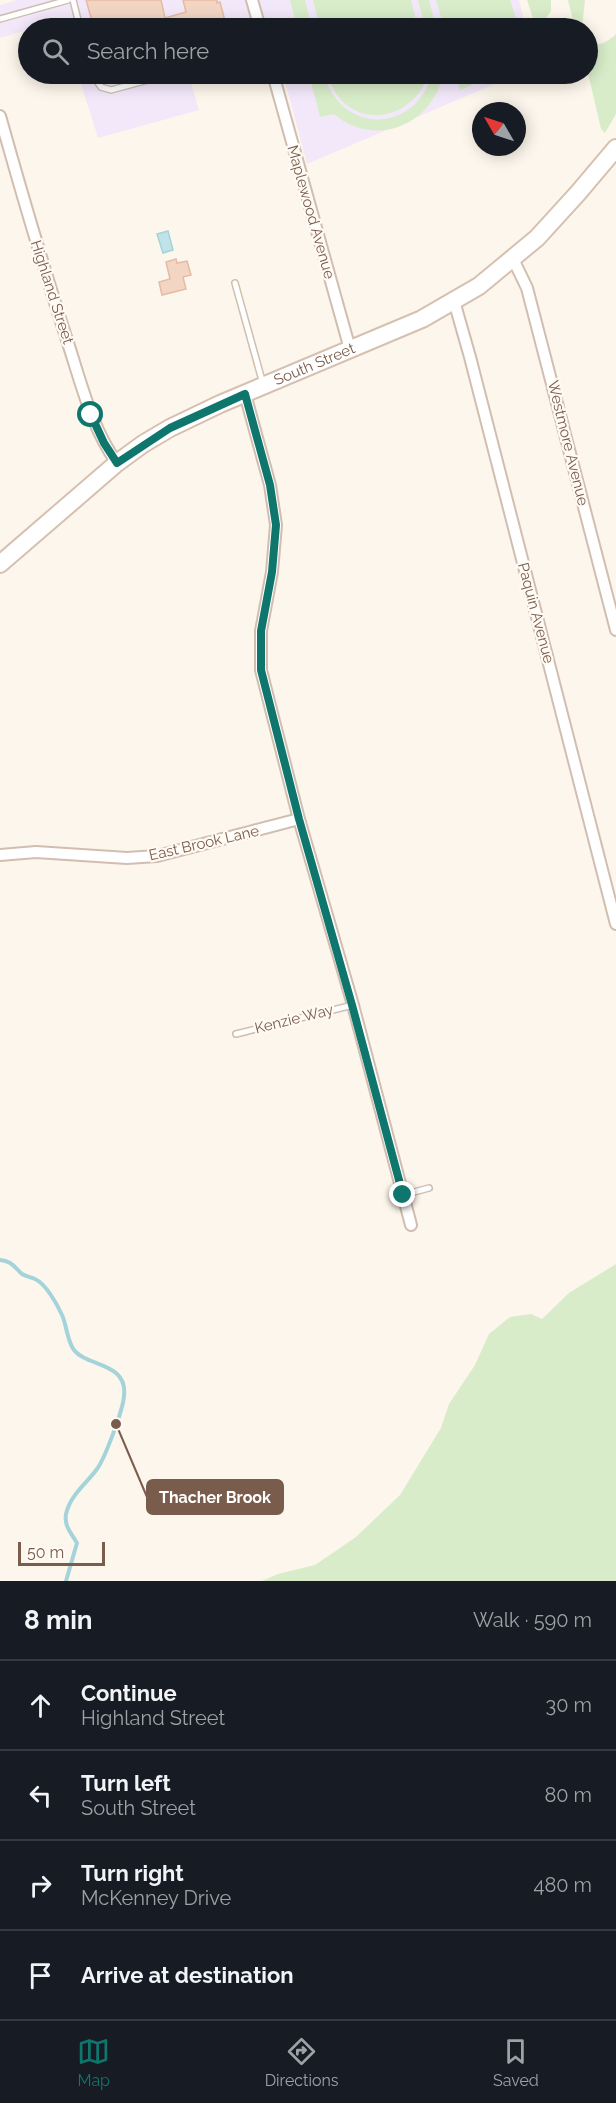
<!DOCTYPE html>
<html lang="en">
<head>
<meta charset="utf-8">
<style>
  :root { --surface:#171b24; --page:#20242c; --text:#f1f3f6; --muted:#9ea1a6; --line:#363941; --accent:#0f766e }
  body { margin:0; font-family:Raleway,sans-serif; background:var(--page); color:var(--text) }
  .compass { position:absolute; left:472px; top:102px; width:54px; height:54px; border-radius:50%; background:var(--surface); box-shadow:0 3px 15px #0003; rotate:309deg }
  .scale { position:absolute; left:18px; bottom:15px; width:87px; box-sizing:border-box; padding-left:6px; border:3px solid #7a5c4d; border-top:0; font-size:16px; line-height:21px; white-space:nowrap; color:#7a5c4d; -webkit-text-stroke:4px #fffaf3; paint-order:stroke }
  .stop { position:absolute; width:18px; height:18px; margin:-14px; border:4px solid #0f766e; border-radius:50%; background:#fff }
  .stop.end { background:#0f766e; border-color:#fff; box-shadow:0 2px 6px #0008 }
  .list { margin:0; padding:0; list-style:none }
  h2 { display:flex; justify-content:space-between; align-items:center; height:78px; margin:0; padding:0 24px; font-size:26px }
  h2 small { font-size:20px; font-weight:400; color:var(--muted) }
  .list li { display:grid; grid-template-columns:39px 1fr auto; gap:18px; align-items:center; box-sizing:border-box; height:90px; padding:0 24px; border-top:2px solid var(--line) }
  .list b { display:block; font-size:22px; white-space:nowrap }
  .list p { margin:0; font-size:20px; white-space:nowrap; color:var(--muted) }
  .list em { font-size:20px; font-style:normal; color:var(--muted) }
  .icon { flex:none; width:33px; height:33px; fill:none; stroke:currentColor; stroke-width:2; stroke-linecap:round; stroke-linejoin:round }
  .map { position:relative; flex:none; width:616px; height:1581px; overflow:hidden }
  .search { position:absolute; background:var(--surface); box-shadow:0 3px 15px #0003; left:18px; right:18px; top:18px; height:66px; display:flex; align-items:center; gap:15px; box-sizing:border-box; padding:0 21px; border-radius:33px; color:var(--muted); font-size:22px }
  .sheet { height:438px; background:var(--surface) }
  nav { display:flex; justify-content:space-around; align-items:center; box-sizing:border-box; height:84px; border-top:2px solid var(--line); background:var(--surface); font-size:16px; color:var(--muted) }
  nav a { display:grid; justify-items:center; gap:3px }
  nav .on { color:var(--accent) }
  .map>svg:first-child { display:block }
</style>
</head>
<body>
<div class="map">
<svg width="616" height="1581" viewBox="0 0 616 1581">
  <rect width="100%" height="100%" fill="#fdf6ec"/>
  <path fill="#f3e8fa" d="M 17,0 L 519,0 L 526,28 L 64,28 L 61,20 L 0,38 L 0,5 Z
    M 78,74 L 215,74 L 190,80 L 199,110 L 98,138 Z
    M 283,74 L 518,74 L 307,164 Z"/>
  <path fill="#d8ecc9" d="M 290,0 L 305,0 L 312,28 L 297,28 Z
    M 313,0 L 411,0 L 418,28 L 320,28 Z
    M 418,0 L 429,0 L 436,28 L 425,28 Z
    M 436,0 L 510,0 L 519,28 L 444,28 Z
    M 527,0 L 551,0 L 551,11 L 545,20 L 534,21 Z
    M 568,0 L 585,0 L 582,28 L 575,28 Z
    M 616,34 L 616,114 L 605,133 L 601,129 L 588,73 L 588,45 C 597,47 610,41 616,34 Z
    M 309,74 L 324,74 C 340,135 416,134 432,74 L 443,74 C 433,125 375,149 334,114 L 320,117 Z
    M 371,74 L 428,74 C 415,121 352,132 331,84 Z
    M 455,74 L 495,74 L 460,90 Z
    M 616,1264 L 616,1581 L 262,1581 L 278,1574 L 315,1565 L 356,1537 L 400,1495 L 441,1428 L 449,1404 L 475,1365 L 489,1334 L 510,1317 L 531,1314 L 542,1319 L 569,1293 Z"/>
  <path fill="#bfe3e8" stroke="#a5d3da" stroke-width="1.5" d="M 168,231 L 173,250 L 163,253 L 157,234 Z"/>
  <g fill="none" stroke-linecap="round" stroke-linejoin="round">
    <path stroke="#a5d3da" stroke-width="4" d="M 0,1260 C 12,1261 14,1267 22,1274 C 27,1277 31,1277 35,1279 C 46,1284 57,1304 62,1315 C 67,1326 67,1341 74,1350 C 87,1367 128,1362 124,1396 C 123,1410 105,1458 97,1469 C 87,1483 70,1495 66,1514 C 64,1526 71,1533 77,1543 L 66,1581"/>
  </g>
  <path fill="#f3d5c3" stroke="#e6bba3" stroke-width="1.5" d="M 86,0 L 161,0 L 165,18 L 186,12 L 183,0 L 217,0 L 217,3 L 220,2 L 226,25 L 223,28 L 94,28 Z
    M 176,259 L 177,263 L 187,261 L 191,275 L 183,277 L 186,289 L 162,295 L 159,282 L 170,279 L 166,262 Z"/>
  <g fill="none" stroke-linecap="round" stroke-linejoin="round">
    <defs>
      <path id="lane" d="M 73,0 L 80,28
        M 0,19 L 68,0
        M 92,74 L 101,87 L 111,90 L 170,74
        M 235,283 L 263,384
        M 236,1034 L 353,1005
        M 403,1195 L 429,1188"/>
      <path id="street" d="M 252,0 L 260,28
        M 273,74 L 350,349
        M 0,116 C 21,191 43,266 67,340 C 81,382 91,427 117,463
        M 513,259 L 527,288 L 616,630
        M 454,301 L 470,357 L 616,924
        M 245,394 L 270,485 L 276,525 L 272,572 L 261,631 L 261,670 L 299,819 L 353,1005 L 411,1225
        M 0,855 L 36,852 L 127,858 L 157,856 L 299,819"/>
      <g id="secondary">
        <path id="s1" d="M 0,564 L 117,463 L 143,444 L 170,428 L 220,404 L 422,319 L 479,286 L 537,238 L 578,193 L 616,148"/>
      </g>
    </defs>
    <use href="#lane" stroke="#d1beb0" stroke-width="8"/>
    <use href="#street" stroke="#d1beb0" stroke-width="14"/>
    <use href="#secondary" stroke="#d6c0b0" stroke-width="20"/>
    <use href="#lane" stroke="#fff" stroke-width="5"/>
    <use href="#street" stroke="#fff" stroke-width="10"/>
    <use href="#secondary" stroke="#fff" stroke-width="16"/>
  </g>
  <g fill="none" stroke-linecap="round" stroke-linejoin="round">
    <path stroke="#0f766e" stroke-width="8" d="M 91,415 L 104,443 L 117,463 L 170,428 L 245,394 L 270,485 L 276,525 L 272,572 L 261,631 L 261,670 L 299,819 L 352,1005 L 403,1195"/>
  </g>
  <g text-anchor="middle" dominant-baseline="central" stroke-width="4.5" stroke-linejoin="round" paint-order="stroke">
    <g font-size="15" fill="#7a5c4d" stroke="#fffaf3">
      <text transform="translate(311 212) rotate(74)">Maplewood Avenue</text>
      <text transform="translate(52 292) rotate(72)">Highland Street</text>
      <text stroke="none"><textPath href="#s1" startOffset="376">South Street</textPath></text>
      <text transform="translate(568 443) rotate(76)">Westmore Avenue</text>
      <text transform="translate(536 613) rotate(75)">Paquin Avenue</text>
      <text transform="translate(204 843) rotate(-13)">East Brook Lane</text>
      <text transform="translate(294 1019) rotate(-14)">Kenzie Way</text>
    </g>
  </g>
  <path fill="none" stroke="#7a5c4d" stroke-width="2" d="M116 1424L147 1497"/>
  <circle fill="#7a5c4d" stroke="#fffaf3" stroke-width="2" cx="116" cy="1424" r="6"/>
  <rect fill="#7a5c4d" stroke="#7a5c4d" stroke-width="2" x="147" y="1480" width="136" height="34" rx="6"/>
  <g font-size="16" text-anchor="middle" font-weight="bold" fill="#fff">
    <text x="215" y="1503">Thacher Brook</text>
  </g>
</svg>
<svg class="compass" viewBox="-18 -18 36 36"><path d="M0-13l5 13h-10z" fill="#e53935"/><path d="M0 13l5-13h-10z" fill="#9ea1a6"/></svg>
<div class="scale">50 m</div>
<div class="stop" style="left:91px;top:415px"></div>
<div class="stop end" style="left:403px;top:1195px"></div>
<div class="search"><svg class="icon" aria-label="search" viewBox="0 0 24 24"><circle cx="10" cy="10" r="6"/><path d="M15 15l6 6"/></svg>Search here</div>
</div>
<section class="sheet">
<h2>8 min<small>Walk · 590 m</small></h2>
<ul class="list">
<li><svg class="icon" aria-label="ahead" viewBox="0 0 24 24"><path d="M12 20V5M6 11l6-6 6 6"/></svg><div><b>Continue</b><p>Highland Street</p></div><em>30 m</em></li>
<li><svg class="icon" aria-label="left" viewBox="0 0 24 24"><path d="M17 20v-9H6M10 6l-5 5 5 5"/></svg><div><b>Turn left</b><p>South Street</p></div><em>80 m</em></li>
<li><svg class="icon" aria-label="right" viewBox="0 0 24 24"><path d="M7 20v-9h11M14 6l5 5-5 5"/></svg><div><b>Turn right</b><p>McKenney Drive</p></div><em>480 m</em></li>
<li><svg class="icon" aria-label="arrive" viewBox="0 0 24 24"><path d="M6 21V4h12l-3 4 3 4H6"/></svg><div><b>Arrive at destination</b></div></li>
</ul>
</section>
<nav>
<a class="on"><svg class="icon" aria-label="map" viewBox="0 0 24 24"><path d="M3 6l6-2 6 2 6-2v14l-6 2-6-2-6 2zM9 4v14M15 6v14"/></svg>Map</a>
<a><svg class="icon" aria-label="directions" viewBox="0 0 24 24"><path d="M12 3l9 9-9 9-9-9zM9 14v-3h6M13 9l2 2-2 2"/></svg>Directions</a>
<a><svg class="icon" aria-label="saved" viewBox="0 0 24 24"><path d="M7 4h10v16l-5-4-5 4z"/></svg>Saved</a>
</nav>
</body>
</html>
